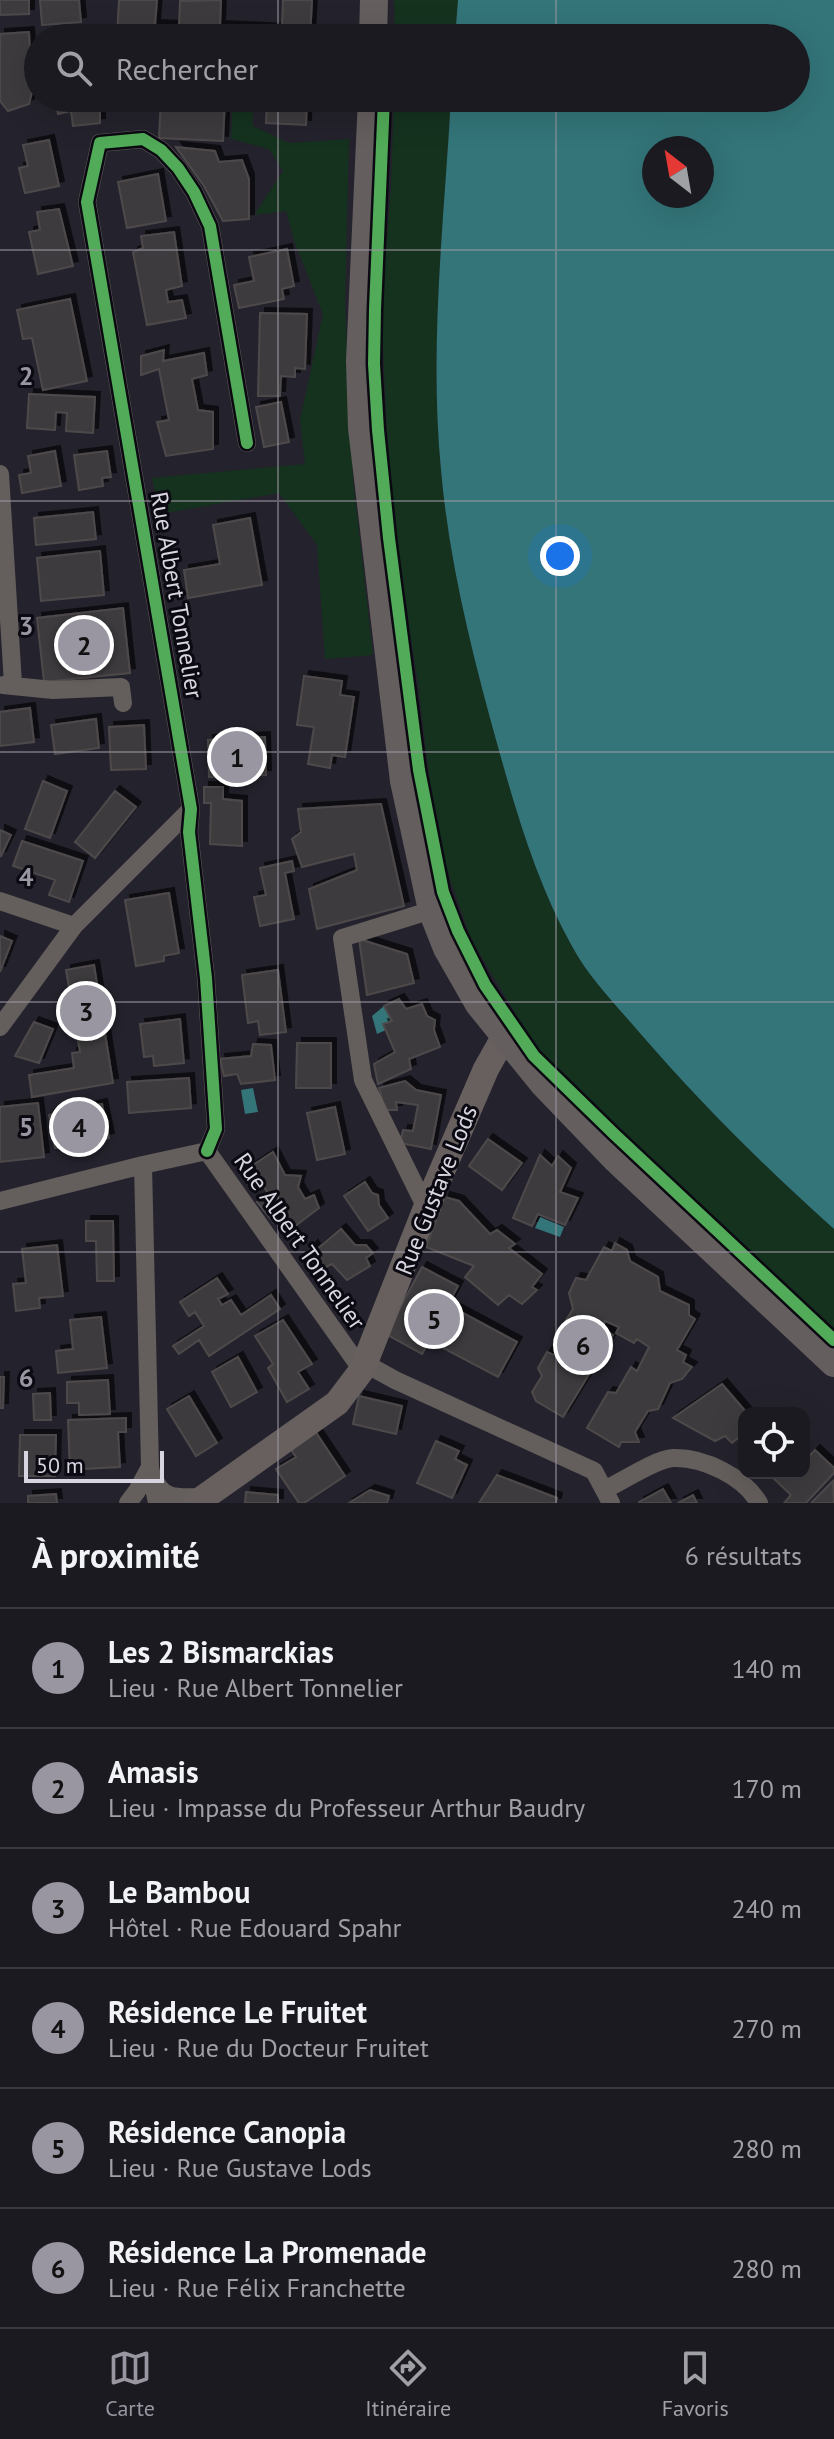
<!DOCTYPE html>
<html lang="fr">
<head>
<meta charset="utf-8">
<style>
  :root { --surface:#1b1a21; --page:#24232a; --text:#f1f3f6; --muted:#a0a1a5; --line:#39383f; --accent:#9996a2 }
  body { margin:0; font-family:"PT Sans",sans-serif; background:var(--page); color:var(--text) }
  .controls { position:absolute; right:24px; bottom:24px; display:grid; overflow:hidden; border-radius:16px; box-shadow:0 8px 32px #0002 }
  .controls button { width:72px; height:72px; display:grid; place-items:center; padding:0; border:0; border-bottom:2px solid var(--line); background:var(--surface); color:var(--text); font:40px sans-serif }
  .compass { position:absolute; left:642px; top:136px; width:72px; height:72px; border-radius:50%; background:var(--surface); box-shadow:0 8px 32px #0002; rotate:329deg }
  .scale { position:absolute; left:24px; bottom:20px; width:140px; box-sizing:border-box; padding-left:8px; border:4px solid #d8d5e1; border-top:0; font-size:22px; line-height:28px; white-space:nowrap; color:#d8d5e1; -webkit-text-stroke:6px #0b0911; paint-order:stroke }
  .you { position:absolute; left:560px; top:556px; width:28px; height:28px; margin:-20px; border:6px solid #fff; border-radius:50%; background:#1a73e8; box-shadow:0 0 0 12px #1a73e833 }
  .badge { display:grid; place-items:center; width:52px; height:52px; border-radius:50%; background:var(--accent); color:#111; font-size:26px; font-weight:700 }
  .pin { position:absolute; translate:-50% -50%; border:4px solid #fff; box-shadow:0 2px 8px #0006 }
  .list { margin:0; padding:0; list-style:none }
  h2 { display:flex; justify-content:space-between; align-items:center; height:104px; margin:0; padding:0 32px; font-size:34px }
  h2 small { font-size:26px; font-weight:400; color:var(--muted) }
  .list li { display:grid; grid-template-columns:52px 1fr auto; gap:24px; align-items:center; box-sizing:border-box; height:120px; padding:0 32px; border-top:2px solid var(--line) }
  .list b { display:block; font-size:30px; white-space:nowrap }
  .list p { margin:0; font-size:26px; white-space:nowrap; color:var(--muted) }
  .list em { font-size:26px; font-style:normal; color:var(--muted) }
  .icon { flex:none; width:44px; height:44px; fill:none; stroke:currentColor; stroke-width:2; stroke-linecap:round; stroke-linejoin:round }
  .map { position:relative; flex:none; width:834px; height:1503px; overflow:hidden }
  .search { position:absolute; background:var(--surface); box-shadow:0 8px 32px #0002; left:24px; right:24px; top:24px; height:88px; display:flex; align-items:center; gap:20px; box-sizing:border-box; padding:0 28px; border-radius:44px; color:var(--muted); font-size:30px }
  .sheet { height:824px; background:var(--surface) }
  nav { display:flex; justify-content:space-around; align-items:center; box-sizing:border-box; height:112px; border-top:2px solid var(--line); background:var(--surface); font-size:22px; color:var(--muted) }
  nav a { display:grid; justify-items:center; gap:4px }
  nav .on { color:var(--accent) }
  .map>svg:first-child { display:block }
</style>
</head>
<body>
<div class="map">
<svg width="834" height="1503" viewBox="0 0 834 1503">
  <defs>
    <filter id="shadow"><feDropShadow dx="5" dy="-5" stdDeviation="0" flood-color="#0009"/></filter>
  </defs>
  <rect width="100%" height="100%" fill="#24222c"/>
  <path fill="#15321f" d="M 394,0 L 458,0 L 455,38 L 395,38 Z
    M 233,98 L 252,98 L 253,126 L 289,143 L 349,139 L 345,303 L 353,480 L 373,655 L 325,659 L 317,545 L 279,493 L 160,514 L 152,478 L 305,464 L 300,420 L 323,314 L 295,243 L 286,211 L 254,215 L 283,171 L 269,149 L 231,139 Z
    M 394,98 L 451,98 C 444,221 429,346 441,470 C 449,563 473,657 498,747 C 517,815 538,886 573,948 C 590,979 616,1005 639,1032 C 699,1102 765,1167 834,1229 L 834,1328 L 602,1116 L 533,1043 L 471,939 L 437,841 L 418,683 L 391,511 L 381,308 L 391,188 Z"/>
  <path fill="#337579" fill-rule="evenodd" d="M 458,0 L 834,0 L 834,1229 C 765,1167 699,1102 639,1032 C 616,1005 590,979 573,948 C 538,886 517,815 498,747 C 473,657 449,563 441,470 C 429,346 444,221 451,98 L 796,98 L 796,38 L 455,38 ZM 702,148 L 702,196 L 654,196 L 654,148 Z
    M 384,1006 L 393,1022 L 386,1030 L 377,1034 L 372,1016 Z
    M 253,1088 L 258,1112 L 245,1114 L 241,1090 Z
    M 540,1217 L 564,1227 L 560,1237 L 535,1228 Z"/>
  <path fill="#3e3b3d" stroke="#4e4a4b" stroke-width="2" filter="url(#shadow)" d="M 0,0 L 29,0 L 29,14 L 0,15 Z
    M 40,0 L 79,0 L 81,22 L 42,25 Z
    M 119,0 L 157,0 L 155,25 L 179,26 L 180,1 L 221,0 L 220,26 L 282,29 L 283,0 L 312,0 L 310,38 L 117,38 Z
    M 29,32 L 32,92 L 29,104 L 8,111 L 0,101 L 0,34 Z
    M 56,98 L 100,99 L 100,123 L 73,126 L 71,111 L 58,114 Z
    M 161,98 L 225,98 L 223,141 L 159,138 Z
    M 267,98 L 307,98 L 306,125 L 266,123 Z
    M 49,140 L 59,186 L 25,193 L 19,168 L 28,166 L 23,145 Z
    M 176,147 L 215,151 L 219,162 L 242,160 L 249,179 L 249,219 L 223,221 L 204,186 Z
    M 158,174 L 166,221 L 127,228 L 118,182 Z
    M 59,209 L 73,266 L 38,274 L 29,232 L 40,230 L 37,212 Z
    M 174,232 L 182,286 L 166,290 L 168,302 L 182,300 L 186,318 L 147,325 L 133,252 L 143,248 L 141,236 Z
    M 287,249 L 294,286 L 282,289 L 284,299 L 239,308 L 234,285 L 254,281 L 249,257 Z
    M 70,299 L 87,381 L 43,390 L 32,338 L 23,339 L 17,310 Z
    M 260,313 L 307,314 L 305,369 L 295,368 L 295,377 L 281,376 L 280,396 L 258,396 Z
    M 164,350 L 163,361 L 204,353 L 207,375 L 192,379 L 198,410 L 213,412 L 213,449 L 166,456 L 157,422 L 169,420 L 159,369 L 141,375 L 141,356 Z
    M 29,394 L 95,397 L 93,433 L 66,431 L 67,413 L 56,412 L 55,430 L 27,428 Z
    M 281,402 L 289,442 L 264,447 L 256,407 Z
    M 55,451 L 61,486 L 22,493 L 19,475 L 31,473 L 28,456 Z
    M 107,451 L 111,477 L 102,478 L 103,486 L 79,490 L 74,455 Z
    M 93,512 L 96,539 L 36,545 L 34,518 Z
    M 250,518 L 262,585 L 188,598 L 184,570 L 220,564 L 213,525 Z
    M 100,551 L 104,595 L 41,601 L 37,558 Z
    M 123,608 L 130,673 L 44,682 L 37,618 Z
    M 304,676 L 342,681 L 340,695 L 354,697 L 345,757 L 332,755 L 330,768 L 308,764 L 314,727 L 297,725 Z
    M 30,708 L 34,742 L 0,746 L 0,712 Z
    M 96,719 L 99,748 L 55,754 L 51,725 Z
    M 144,725 L 146,769 L 111,770 L 109,727 Z
    M 265,737 L 266,775 L 209,777 L 208,740 Z
    M 43,781 L 67,791 L 50,838 L 25,829 Z
    M 204,787 L 223,787 L 223,799 L 242,801 L 242,846 L 210,844 L 211,803 L 204,803 Z
    M 115,791 L 136,807 L 95,858 L 75,842 Z
    M 381,804 L 404,906 L 317,929 L 309,889 L 357,870 L 354,854 L 302,867 L 292,839 L 301,832 L 298,809 Z
    M 0,830 L 11,835 L 1,856 L 0,855 Z
    M 22,841 L 83,861 L 69,902 L 49,895 L 55,880 L 13,866 Z
    M 292,861 L 294,871 L 285,873 L 294,919 L 260,926 L 254,897 L 266,895 L 260,868 Z
    M 169,893 L 179,953 L 164,956 L 164,961 L 136,966 L 125,900 Z
    M 0,936 L 12,941 L 0,972 Z
    M 359,939 L 407,954 L 414,983 L 367,995 Z
    M 94,965 L 113,1083 L 32,1097 L 29,1075 L 74,1068 L 72,1053 L 80,1052 L 66,970 Z
    M 278,970 L 286,1032 L 260,1035 L 258,1021 L 248,1023 L 242,975 Z
    M 399,999 L 406,1009 L 422,1004 L 427,1016 L 435,1020 L 434,1030 L 440,1047 L 409,1059 L 411,1069 L 378,1084 L 374,1064 L 395,1052 L 383,1024 L 392,1021 L 384,1006 Z
    M 180,1019 L 184,1063 L 154,1066 L 153,1056 L 144,1057 L 140,1024 Z
    M 34,1022 L 53,1029 L 39,1063 L 15,1056 Z
    M 297,1043 L 331,1043 L 331,1088 L 296,1088 Z
    M 253,1044 L 271,1045 L 275,1080 L 241,1084 L 237,1074 L 224,1076 L 220,1059 L 251,1056 Z
    M 189,1078 L 191,1108 L 129,1113 L 127,1082 Z
    M 405,1081 L 416,1090 L 441,1095 L 431,1149 L 400,1143 L 403,1130 L 413,1131 L 418,1105 L 396,1102 L 397,1110 L 385,1110 L 379,1088 Z
    M 38,1103 L 44,1157 L 0,1162 L 0,1107 Z
    M 102,1104 L 109,1138 L 55,1148 L 49,1115 Z
    M 335,1107 L 345,1154 L 317,1160 L 307,1113 Z
    M 488,1139 L 522,1163 L 502,1190 L 469,1166 Z
    M 273,1152 L 285,1175 L 301,1176 L 298,1187 L 305,1199 L 314,1195 L 319,1208 L 294,1227 L 284,1217 L 274,1223 L 257,1202 L 270,1196 L 250,1167 Z
    M 540,1155 L 552,1166 L 558,1156 L 571,1168 L 560,1192 L 578,1198 L 565,1225 L 538,1214 L 532,1226 L 513,1218 Z
    M 365,1182 L 372,1193 L 378,1195 L 379,1205 L 388,1218 L 368,1231 L 344,1196 Z
    M 445,1197 L 459,1201 L 490,1234 L 497,1230 L 515,1244 L 509,1248 L 542,1274 L 532,1287 L 537,1290 L 522,1304 L 509,1295 L 498,1305 L 465,1277 L 474,1266 L 426,1247 Z
    M 86,1221 L 113,1221 L 114,1281 L 97,1281 L 96,1241 L 86,1241 Z
    M 341,1229 L 355,1245 L 366,1245 L 373,1253 L 366,1258 L 370,1266 L 347,1280 L 332,1264 L 319,1270 L 307,1252 L 313,1245 L 316,1250 Z
    M 615,1243 L 627,1250 L 630,1261 L 658,1277 L 660,1291 L 689,1305 L 689,1315 L 695,1319 L 677,1350 L 686,1355 L 683,1362 L 692,1367 L 682,1379 L 670,1383 L 658,1409 L 648,1411 L 635,1432 L 639,1442 L 621,1442 L 619,1447 L 587,1428 L 608,1392 L 616,1393 L 631,1367 L 637,1371 L 649,1347 L 637,1339 L 634,1343 L 616,1333 L 619,1327 L 605,1321 L 602,1328 L 613,1335 L 563,1417 L 536,1401 L 532,1392 L 542,1376 L 538,1368 L 547,1352 L 554,1355 L 561,1344 L 558,1333 L 573,1309 L 569,1293 L 576,1278 L 586,1280 L 604,1247 L 612,1251 Z
    M 57,1245 L 63,1296 L 39,1298 L 40,1308 L 16,1311 L 13,1284 L 26,1283 L 22,1249 Z
    M 422,1267 L 458,1286 L 448,1305 L 517,1342 L 498,1377 L 430,1341 L 422,1354 L 386,1334 Z
    M 217,1278 L 228,1294 L 218,1299 L 222,1305 L 231,1300 L 241,1315 L 271,1295 L 280,1309 L 209,1356 L 199,1340 L 179,1354 L 173,1346 L 204,1326 L 195,1312 L 189,1316 L 180,1302 Z
    M 101,1317 L 107,1368 L 58,1373 L 56,1351 L 73,1349 L 70,1320 Z
    M 283,1320 L 312,1364 L 298,1372 L 309,1389 L 287,1402 L 268,1368 L 273,1364 L 255,1336 Z
    M 238,1357 L 257,1392 L 231,1407 L 212,1372 Z
    M 0,1377 L 4,1377 L 3,1408 L 0,1408 Z
    M 108,1380 L 110,1414 L 79,1415 L 79,1403 L 67,1403 L 67,1382 Z
    M 722,1384 L 747,1413 L 744,1413 L 744,1433 L 732,1443 L 725,1436 L 715,1441 L 673,1418 Z
    M 50,1393 L 51,1420 L 34,1420 L 33,1394 Z
    M 189,1396 L 217,1443 L 196,1456 L 167,1409 Z
    M 359,1396 L 402,1406 L 396,1434 L 353,1424 Z
    M 126,1418 L 126,1432 L 118,1432 L 120,1467 L 83,1469 L 83,1474 L 70,1474 L 68,1420 Z
    M 315,1431 L 345,1476 L 304,1503 L 299,1503 L 276,1469 L 296,1457 L 290,1448 Z
    M 20,1435 L 56,1435 L 55,1476 L 19,1476 Z
    M 436,1441 L 459,1451 L 455,1459 L 467,1465 L 452,1498 L 417,1483 Z
    M 815,1450 L 834,1468 L 834,1473 L 806,1503 L 784,1503 L 791,1495 L 768,1473 L 804,1473 L 804,1462 Z
    M 497,1475 L 557,1498 L 556,1503 L 479,1503 Z
    M 833,1481 L 834,1503 L 811,1503 Z
    M 663,1489 L 671,1503 L 639,1503 L 639,1502 Z
    M 370,1490 L 389,1496 L 387,1503 L 349,1503 Z
    M 246,1492 L 278,1495 L 278,1503 L 245,1503 Z
    M 56,1494 L 57,1503 L 28,1503 L 28,1496 Z
    M 693,1495 L 697,1503 L 678,1503 Z"/>
  <g fill="none" stroke-linecap="round" stroke-linejoin="round">
    <path stroke="#645e5c" stroke-width="18" d="M 0,474 L 13,684
      M 3,685 L 53,690 L 121,687 L 123,703
      M 0,901 L 74,926
      M 0,1027 L 74,926 L 191,809
      M 207,1151 L 216,1129 L 206,978 L 189,832 L 191,809 L 87,202 L 100,143 L 143,139 L 161,150 L 178,168 L 194,192 L 210,226 L 247,443
      M 207,1151 L 362,1370
      M 143,1165 L 150,1467 L 157,1503
      M 0,1201 L 143,1165 L 207,1151
      M 426,1208 L 363,1080 L 342,938 L 432,910
      M 366,1364 L 395,1380 L 594,1471 L 611,1503
      M 154,1477 C 162,1502 181,1497 204,1497
      M 604,1490 C 622,1482 655,1459 673,1458 C 704,1457 744,1477 759,1503
      M 128,1503 L 137,1491 L 150,1467"/>
    <path stroke="#67605f" stroke-width="26" d="M 196,1503 L 337,1403 L 362,1370 L 426,1208 L 486,1069 L 504,1037"/>
    <path stroke="#655e5f" stroke-width="28" d="M 373,38 L 374,0
      M 372,98 L 360,361 L 362,428 L 404,781 L 432,910 L 447,948 L 479,1004 L 543,1083 L 616,1159 L 834,1363"/>
    <defs>
      <path id="cycleway" d="M 384,98 L 375,309 L 374,364 L 378,430 L 389,538 L 419,770 L 443,892 L 458,931 L 485,985 L 534,1056 L 613,1133 L 834,1340
        M 207,1151 L 216,1129 L 206,978 L 189,832 L 191,809 L 87,202 L 100,143 L 143,139 L 161,150 L 178,168 L 194,192 L 210,226 L 247,443"/>
    </defs>
    <use href="#cycleway" stroke="#0b0911" stroke-width="17"/>
    <use href="#cycleway" stroke="#51ab58" stroke-width="12"/>
  </g>
  <path fill="none" stroke="#9996a2" stroke-width="2" stroke-opacity="0.55" d="M 278,0 L 278,38M 556,0 L 556,38M 278,98 L 278,1503M 556,98 L 556,1503M 0,250 L 834,250M 0,501 L 834,501M 0,752 L 834,752M 0,1002 L 834,1002M 0,1252 L 834,1252"/>
  <g text-anchor="middle" dominant-baseline="central" stroke-width="6" stroke-linejoin="round" paint-order="stroke">
    <g font-size="24" fill="#d8d5e1" stroke="#0b0911">
      <text transform="translate(177 595) rotate(80)">Rue Albert Tonnelier</text>
      <text transform="translate(436 1190) rotate(-68)">Rue Gustave Lods</text>
      <text transform="translate(300 1241) rotate(55)">Rue Albert Tonnelier</text>
    </g>
  </g>
  <g font-size="26" text-anchor="middle" font-weight="bold" fill="#9996a2" stroke="#0b0911" stroke-width="6" stroke-linejoin="round" paint-order="stroke">
    <text x="26" y="385">2</text>
    <text x="26" y="635">3</text>
    <text x="26" y="886">4</text>
    <text x="26" y="1136">5</text>
    <text x="26" y="1387">6</text>
  </g>
</svg>
<div class="controls">
<button><svg class="icon" aria-label="locate" viewBox="0 0 24 24"><circle cx="12" cy="12" r="6"/><path d="M12 2v4M12 18v4M2 12h4M18 12h4"/></svg></button>
</div>
<svg class="compass" viewBox="-18 -18 36 36"><path d="M0-13l5 13h-10z" fill="#e53935"/><path d="M0 13l5-13h-10z" fill="#a0a1a5"/></svg>
<div class="scale">50 m</div>
<div class="you"></div>
<div class="pin badge" style="left:237px;top:757px">1</div>
<div class="pin badge" style="left:84px;top:645px">2</div>
<div class="pin badge" style="left:86px;top:1011px">3</div>
<div class="pin badge" style="left:79px;top:1127px">4</div>
<div class="pin badge" style="left:434px;top:1319px">5</div>
<div class="pin badge" style="left:583px;top:1345px">6</div>
<div class="search"><svg class="icon" aria-label="search" viewBox="0 0 24 24"><circle cx="10" cy="10" r="6"/><path d="M15 15l6 6"/></svg>Rechercher</div>
</div>
<section class="sheet">
<h2>À proximité<small>6 résultats</small></h2>
<ul class="list">
<li><span class="badge">1</span><div><b>Les 2 Bismarckias</b><p>Lieu · Rue Albert Tonnelier</p></div><em>140 m</em></li>
<li><span class="badge">2</span><div><b>Amasis</b><p>Lieu · Impasse du Professeur Arthur Baudry</p></div><em>170 m</em></li>
<li><span class="badge">3</span><div><b>Le Bambou</b><p>Hôtel · Rue Edouard Spahr</p></div><em>240 m</em></li>
<li><span class="badge">4</span><div><b>Résidence Le Fruitet</b><p>Lieu · Rue du Docteur Fruitet</p></div><em>270 m</em></li>
<li><span class="badge">5</span><div><b>Résidence Canopia</b><p>Lieu · Rue Gustave Lods</p></div><em>280 m</em></li>
<li><span class="badge">6</span><div><b>Résidence La Promenade</b><p>Lieu · Rue Félix Franchette</p></div><em>280 m</em></li>
</ul>
</section>
<nav>
<a class="on"><svg class="icon" aria-label="map" viewBox="0 0 24 24"><path d="M3 6l6-2 6 2 6-2v14l-6 2-6-2-6 2zM9 4v14M15 6v14"/></svg>Carte</a>
<a><svg class="icon" aria-label="directions" viewBox="0 0 24 24"><path d="M12 3l9 9-9 9-9-9zM9 14v-3h6M13 9l2 2-2 2"/></svg>Itinéraire</a>
<a><svg class="icon" aria-label="saved" viewBox="0 0 24 24"><path d="M7 4h10v16l-5-4-5 4z"/></svg>Favoris</a>
</nav>
</body>
</html>
